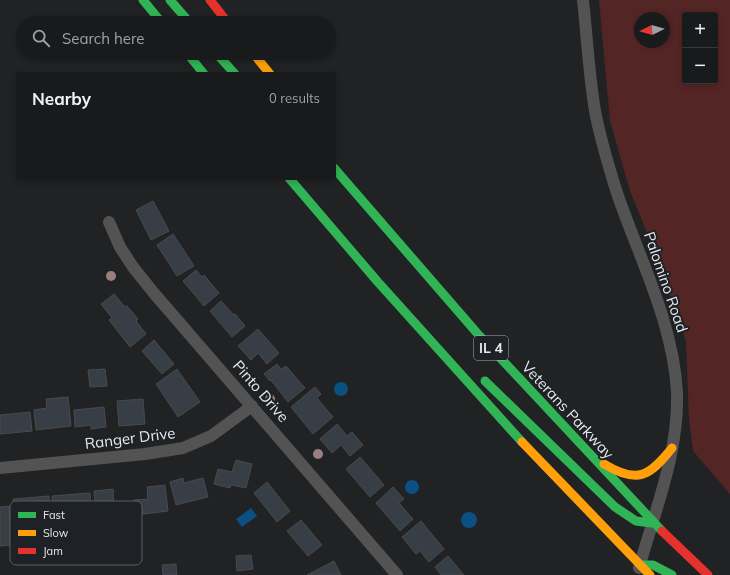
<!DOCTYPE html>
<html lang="en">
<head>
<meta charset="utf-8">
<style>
  :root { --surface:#181a1b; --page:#212324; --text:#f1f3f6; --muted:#9fa1a3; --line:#36383a }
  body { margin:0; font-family:Mulish,sans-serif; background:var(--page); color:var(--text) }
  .controls { position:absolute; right:12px; top:12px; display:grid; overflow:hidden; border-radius:4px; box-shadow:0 2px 6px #0003 }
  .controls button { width:36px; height:36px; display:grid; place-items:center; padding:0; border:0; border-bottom:1px solid var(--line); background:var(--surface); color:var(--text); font:20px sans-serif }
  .compass { position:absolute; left:634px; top:12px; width:36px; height:36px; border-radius:50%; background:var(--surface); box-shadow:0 2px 6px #0003; rotate:265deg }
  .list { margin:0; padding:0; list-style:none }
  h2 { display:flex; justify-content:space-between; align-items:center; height:52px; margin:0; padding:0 16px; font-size:17px }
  h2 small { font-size:13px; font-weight:400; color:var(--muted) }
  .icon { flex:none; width:22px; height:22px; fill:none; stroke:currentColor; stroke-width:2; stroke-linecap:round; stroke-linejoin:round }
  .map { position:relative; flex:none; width:730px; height:575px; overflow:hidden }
  .search { position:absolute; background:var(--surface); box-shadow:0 2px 6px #0003; left:16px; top:16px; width:320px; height:44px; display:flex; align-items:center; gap:10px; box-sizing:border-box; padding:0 14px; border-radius:22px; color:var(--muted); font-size:15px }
  .panel { position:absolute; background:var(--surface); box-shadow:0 2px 6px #0003; left:16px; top:72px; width:320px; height:108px; border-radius:4px }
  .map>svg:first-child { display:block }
</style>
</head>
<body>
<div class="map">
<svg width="730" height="575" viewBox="0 0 730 575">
  <rect width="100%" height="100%" fill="#202224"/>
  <path fill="#532525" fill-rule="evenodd" d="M 599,0 L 730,0 L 730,494 L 693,451 L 689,419 L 686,341 L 649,238 L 630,191 L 610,121 ZM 685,15 L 715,15 L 715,81 L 685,81 ZM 640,18 L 664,18 L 664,42 L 640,42 Z"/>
  <path fill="#0b5082" d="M334 389a7 7 0 1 1 14 0a7 7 0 1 1-14 0Z
    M405 487a7 7 0 1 1 14 0a7 7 0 1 1-14 0Z
    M 251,508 L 257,516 L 242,527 L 236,519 Z
    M461 520a8 8 0 1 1 16 0a8 8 0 1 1-16 0Z"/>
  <path fill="#383e45" stroke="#494a4c" d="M 153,201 L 169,231 L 151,240 L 136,210 Z
    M 173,234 L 194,266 L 177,276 L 157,245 Z
    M 196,270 L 202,277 L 204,275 L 219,293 L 204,306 L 183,281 Z
    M 114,294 L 125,307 L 127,306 L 138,319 L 136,321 L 146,334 L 130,347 L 109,320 L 112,318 L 101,304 Z
    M 221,301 L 234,315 L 235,314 L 245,326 L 232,337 L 210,311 Z
    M 258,329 L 279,353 L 267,364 L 258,353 L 251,360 L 238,346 Z
    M 154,340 L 174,364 L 162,374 L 142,351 Z
    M 277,364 L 281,369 L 286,366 L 305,388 L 288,402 L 271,380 L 270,381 L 264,374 Z
    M 105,369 L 107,386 L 90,387 L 88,370 Z
    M 177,369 L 200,402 L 178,417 L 156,384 Z
    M 315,387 L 321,394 L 317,398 L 333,417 L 313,434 L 291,407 Z
    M 68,397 L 71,426 L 36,430 L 34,410 L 47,408 L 46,399 Z
    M 143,399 L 145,424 L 119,426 L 117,401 Z
    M 104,407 L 106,427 L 91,429 L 91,425 L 75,427 L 74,410 Z
    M 30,412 L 32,431 L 0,434 L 0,415 Z
    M 337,424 L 347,436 L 352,432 L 363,445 L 350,456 L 341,445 L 332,453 L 320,439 Z
    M 360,457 L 384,485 L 370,497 L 346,469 Z
    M 236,460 L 252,464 L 246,488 L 231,485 L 230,488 L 214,484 L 218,469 L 232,472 Z
    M 183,478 L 184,483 L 203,478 L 208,497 L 176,505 L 170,482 Z
    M 267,482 L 290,511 L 277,522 L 254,493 Z
    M 165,485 L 168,511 L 136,515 L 134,500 L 148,499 L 147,487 Z
    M 393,487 L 404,499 L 399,503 L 413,519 L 400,531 L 376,503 Z
    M 113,489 L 114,503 L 126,502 L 127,516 L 96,519 L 94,491 Z
    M 90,493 L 92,514 L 54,517 L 52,496 Z
    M 49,496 L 50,518 L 15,521 L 13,499 Z
    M 9,506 L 12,545 L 0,546 L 0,507 Z
    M 301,520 L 322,545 L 308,556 L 287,531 Z
    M 421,521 L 444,549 L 429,562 L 420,551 L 416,554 L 402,537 Z
    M 251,555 L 253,569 L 237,571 L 236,556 Z
    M 448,556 L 464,575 L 441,575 L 435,567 Z
    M 334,561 L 341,575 L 307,575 Z
    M 176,564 L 177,575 L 163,575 L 162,565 Z"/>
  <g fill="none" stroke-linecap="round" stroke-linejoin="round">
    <path stroke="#545353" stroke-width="12" d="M 583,0 C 587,37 589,75 595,111 C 600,138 608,164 616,190 C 638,256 673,321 677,392 C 679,453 655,510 639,568
      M 109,222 L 120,247 L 133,267 L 153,292 L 397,575
      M 0,468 L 145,454 L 183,448 L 211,436 L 252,406"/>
    <path stroke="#30b455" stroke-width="9" d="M 143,0 L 162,23
      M 170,0 L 190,23
      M 187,53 L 204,74
      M 216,53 L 235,74
      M 334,168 L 477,333 L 662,531
      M 289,178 L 377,281 L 522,442
      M 485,381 L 615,507 L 636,521 L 651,523
      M 640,565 L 653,565 L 672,575"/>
    <path stroke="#ff9f0a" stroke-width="9" d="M 253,53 L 270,74
      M 522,442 L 650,575
      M 604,464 C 637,484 649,477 672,448"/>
    <path stroke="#e5322d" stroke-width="9" d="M 210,0 L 228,23
      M 662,531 L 708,575"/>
  </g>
  <g fill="#9a7f7f">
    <circle cx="111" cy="276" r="5"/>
    <circle cx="270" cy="399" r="5"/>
    <circle cx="318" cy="454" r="5"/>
  </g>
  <g text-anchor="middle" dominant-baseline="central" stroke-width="4" stroke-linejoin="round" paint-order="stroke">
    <rect fill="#1e2226" stroke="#abaeb1" stroke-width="1" x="474" y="336" width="34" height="24" rx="3"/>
    <g font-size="14" font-weight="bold" fill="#e7eaed">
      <text x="491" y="348">IL 4</text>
    </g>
    <g font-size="15" fill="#e7eaed" stroke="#1e2226">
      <text transform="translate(666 282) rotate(71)">Palomino Road</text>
      <text transform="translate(261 391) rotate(49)">Pinto Drive</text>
      <text transform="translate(568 410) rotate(47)">Veterans Parkway</text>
      <text transform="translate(130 438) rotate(-7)">Ranger Drive</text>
    </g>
  </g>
  <rect x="10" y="501" width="132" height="64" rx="6" fill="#1e2226" stroke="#5a5e62" stroke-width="1"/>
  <rect x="18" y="512" width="18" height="6" fill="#30b455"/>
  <rect x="18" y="530" width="18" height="6" fill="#ff9f0a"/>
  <rect x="18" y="548" width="18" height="6" fill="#e5322d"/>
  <g font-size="11" fill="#e7eaed">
    <text x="43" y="519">Fast</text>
    <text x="43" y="537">Slow</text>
    <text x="43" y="555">Jam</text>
  </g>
</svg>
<div class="controls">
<button>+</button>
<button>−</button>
</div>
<svg class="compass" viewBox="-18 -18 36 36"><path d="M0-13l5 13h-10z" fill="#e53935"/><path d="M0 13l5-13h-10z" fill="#9fa1a3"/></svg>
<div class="search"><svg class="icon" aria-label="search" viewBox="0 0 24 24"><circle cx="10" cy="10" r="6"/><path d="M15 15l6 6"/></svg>Search here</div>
<section class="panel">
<h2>Nearby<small>0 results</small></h2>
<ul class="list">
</ul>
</section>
</div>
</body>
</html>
